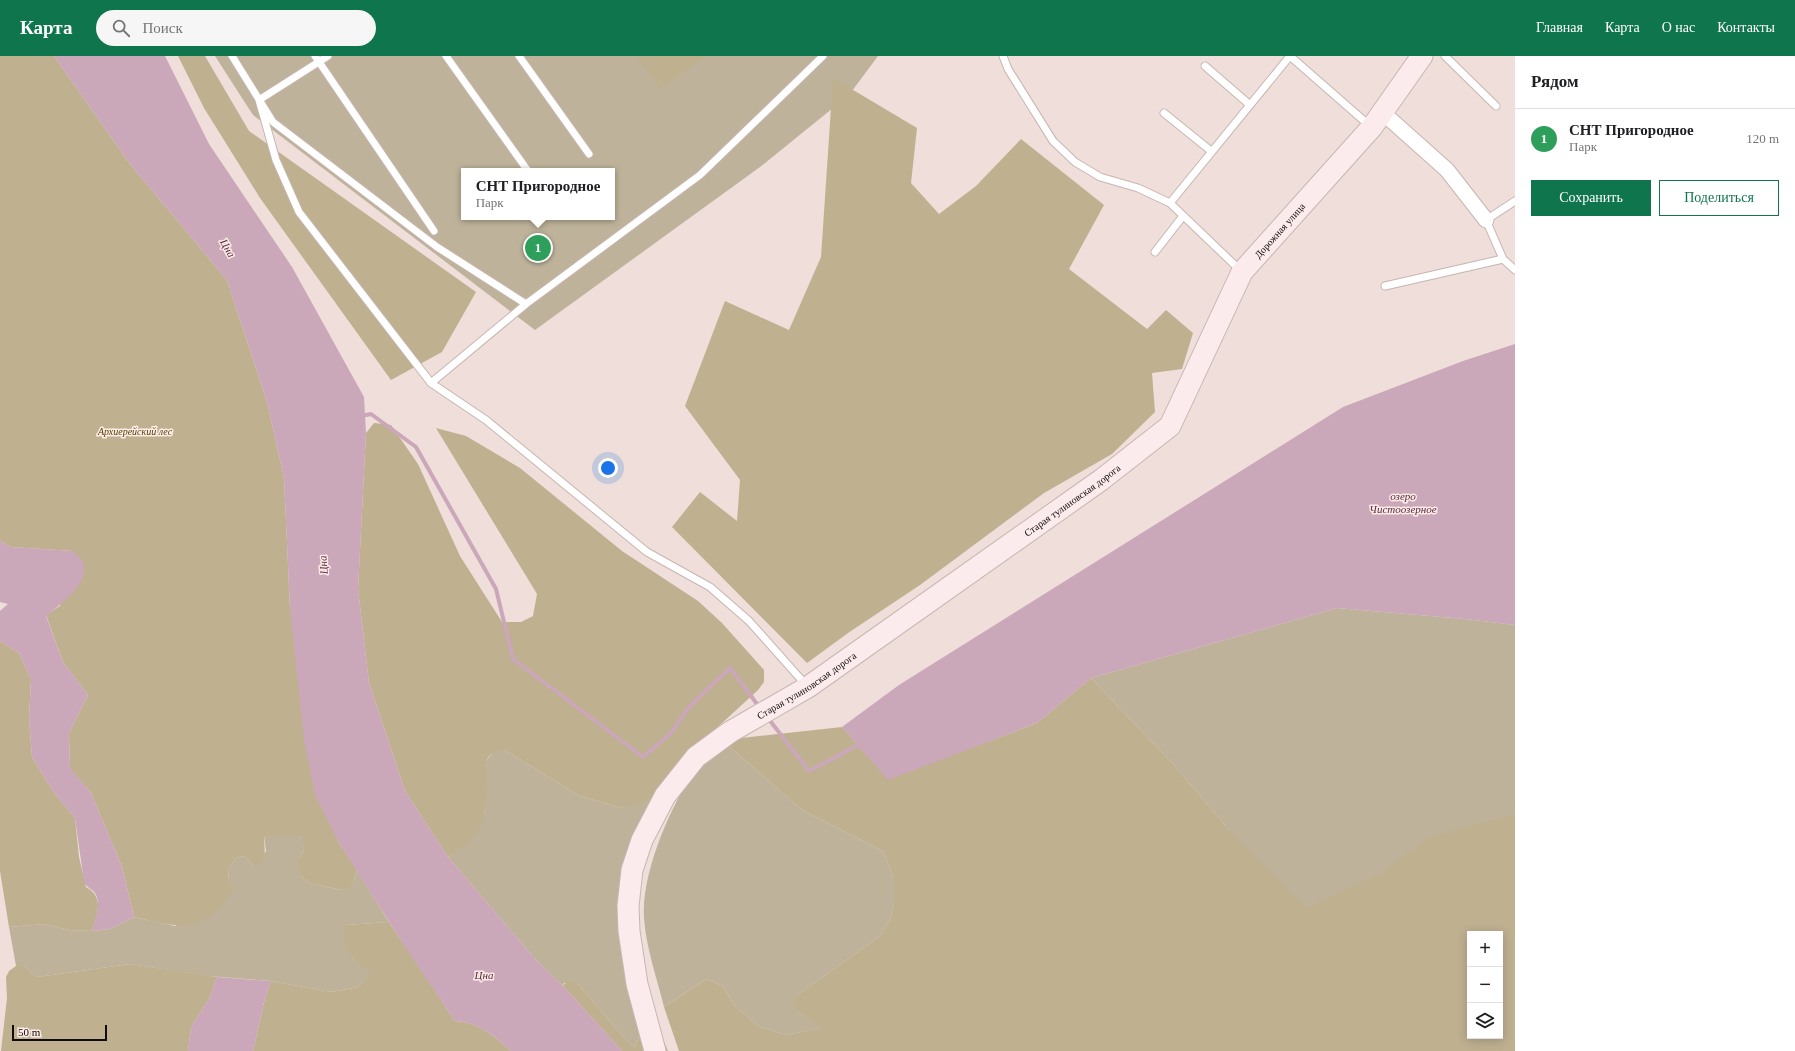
<!DOCTYPE html>
<html lang="ru">
<head>
<meta charset="utf-8">
<style>
  :root { --surface:#fff; --page:#f6f6f6; --text:#202124; --muted:#757577; --line:#e0e0e0; --accent:#0f754d }
  body { margin:0; font-family:"Times New Roman",serif; background:var(--page); color:var(--text) }
  .controls { position:absolute; right:12px; bottom:12px; display:grid; overflow:hidden; border-radius:0px; box-shadow:0 2px 10px #0003 }
  .controls button { width:36px; height:36px; display:grid; place-items:center; padding:0; border:0; border-bottom:1px solid var(--line); background:var(--surface); color:var(--text); font:20px sans-serif }
  .scale { position:absolute; left:12px; bottom:10px; width:95px; box-sizing:border-box; padding-left:4px; border:2px solid #110b0a; border-top:0; font-size:11px; line-height:14px; white-space:nowrap; color:#110b0a; -webkit-text-stroke:3px #fdebe6; paint-order:stroke }
  .you { position:absolute; left:608px; top:412px; width:14px; height:14px; margin:-10px; border:3px solid #fff; border-radius:50%; background:#1a73e8; box-shadow:0 0 0 6px #1a73e833 }
  .badge { display:grid; place-items:center; width:26px; height:26px; border-radius:50%; background:var(--accent); color:#fff; font-size:13px; font-weight:700 }
  .pin { position:absolute; translate:-50% -50%; border:2px solid #fff; box-shadow:0 1px 4px #0006 }
  .popup { position:absolute; left:461px; top:112px; width:154px; height:52px; box-sizing:border-box; display:grid; place-content:center; border-radius:0px; background:var(--surface); filter:drop-shadow(0 1px 3px #0005); font-size:13px; white-space:nowrap; color:var(--muted) }
  .popup b { font-size:15px; color:var(--text) }
  .popup::after { content:''; position:absolute; left:50%; top:100%; margin-left:-8px; border:8px solid transparent; border-top-color:var(--surface) }
  .list { margin:0; padding:0; list-style:none }
  h2 { display:flex; justify-content:space-between; align-items:center; height:52px; margin:0; padding:0 16px; font-size:17px }
  h2 small { font-size:13px; font-weight:400; color:var(--muted) }
  .list li { display:grid; grid-template-columns:26px 1fr auto; gap:12px; align-items:center; box-sizing:border-box; height:60px; padding:0 16px; border-top:1px solid var(--line) }
  .list b { display:block; font-size:15px; white-space:nowrap }
  .list p { margin:0; font-size:13px; white-space:nowrap; color:var(--muted) }
  .list em { font-size:13px; font-style:normal; color:var(--muted) }
  .actions { display:flex; gap:8px; padding:12px 16px }
  .actions a { flex:1; padding:9px 0; border:1px solid var(--accent); border-radius:0px; text-align:center; font-size:14px; color:var(--accent) }
  .actions .main { background:var(--accent); color:#fff }
  .icon { flex:none; width:22px; height:22px; fill:none; stroke:currentColor; stroke-width:2; stroke-linecap:round; stroke-linejoin:round }
  .map { position:relative; flex:none; width:1515px; height:995px; overflow:hidden }
  header { display:flex; align-items:center; gap:24px; box-sizing:border-box; height:56px; padding:0 20px; background:var(--accent); color:#fff }
  header strong { font-size:19px }
  nav { display:flex; gap:22px; margin-inline-start:auto; font-size:14px }
  .search { width:280px; height:36px; background:var(--page); display:flex; align-items:center; gap:10px; box-sizing:border-box; padding:0 14px; border-radius:22px; color:var(--muted); font-size:15px }
  main { display:flex }
  aside { flex:1; background:var(--surface) }
  .map>svg:first-child { display:block }
</style>
</head>
<body>
<header>
<strong>Карта</strong>
<div class="search"><svg class="icon" aria-label="search" viewBox="0 0 24 24"><circle cx="10" cy="10" r="6"/><path d="M15 15l6 6"/></svg>Поиск</div>
<nav><a>Главная</a><a>Карта</a><a>О нас</a><a>Контакты</a></nav>
</header>
<main>
<div class="map">
<svg width="1515" height="995" viewBox="0 0 1515 995">
  <rect width="100%" height="100%" fill="#efded9"/>
  <path fill="#beb39a" fill-rule="evenodd" d="M 215,0 L 878,0 L 849,39 L 760,111 L 535,274 L 253,59 ZM 464,115 L 612,115 L 612,161 L 464,161 Z
    M 1337,552 L 1465,563 L 1515,569 L 1515,995 L 1198,995 L 1229,774 L 1174,709 L 1091,622 ZM 1470,878 L 1500,878 L 1500,980 L 1470,980 Z
    M 722,684 L 802,754 L 883,795 L 894,822 L 894,846 L 890,864 L 879,881 L 797,939 L 799,956 L 821,972 L 786,979 L 758,970 L 735,950 L 723,930 L 706,923 L 664,951 C 657,922 646,892 644,862 C 641,814 674,742 702,703 C 707,696 715,690 722,684 Z
    M 501,694 L 508,696 L 580,740 L 622,752 L 669,736 L 633,836 L 633,875 L 663,983 L 642,973 L 635,991 L 627,985 L 577,927 L 564,927 L 563,930 L 535,903 L 448,801 L 463,791 L 485,755 L 486,705 L 494,695 Z
    M 264,780 L 303,780 L 304,794 L 299,803 L 300,819 L 309,827 L 342,834 L 353,827 L 357,814 L 389,866 L 346,869 L 353,902 L 372,917 L 358,931 L 331,936 L 271,925 L 207,920 L 130,908 L 37,921 L 24,910 L 16,910 L 9,871 L 45,868 L 69,874 L 92,875 L 110,873 L 134,861 L 175,870 L 229,825 L 228,813 L 236,802 L 244,800 L 254,810 L 266,795 Z"/>
  <path fill="#bfb090" fill-rule="evenodd" d="M 0,0 L 54,0 L 130,108 L 227,224 L 267,346 L 284,422 L 290,552 L 338,785 L 357,814 L 353,827 L 348,833 L 342,834 L 309,827 L 300,819 L 298,809 L 299,803 L 304,794 L 302,780 L 264,780 C 264,792 267,799 260,809 L 254,810 L 244,800 L 236,802 L 228,813 L 229,825 L 233,831 C 231,839 227,843 222,849 C 196,880 167,868 134,861 L 122,811 L 91,737 L 70,713 L 69,677 L 88,639 L 63,606 L 46,559 L 60,550 L 73,495 L 11,491 L 0,485 Z
    M 178,0 L 205,0 L 249,75 L 476,236 L 442,296 L 391,324 L 260,142 L 204,52 Z
    M 636,0 L 706,0 L 660,33 Z
    M 833,22 L 917,72 L 911,127 L 939,158 L 976,130 L 1021,83 L 1104,149 L 1069,213 L 1147,273 L 1166,254 L 1193,277 L 1182,313 L 1152,317 L 1155,356 L 1112,398 L 1044,437 L 920,529 L 848,577 L 807,607 L 672,471 L 700,436 L 737,465 L 740,424 L 685,350 L 725,245 L 789,274 L 821,201 Z
    M 374,367 L 391,369 L 418,408 L 460,500 L 502,566 L 521,566 L 533,560 L 537,538 L 436,372 L 466,380 L 520,412 L 622,495 L 698,545 L 722,567 L 764,614 L 764,626 L 758,634 L 709,679 L 669,736 L 636,749 L 622,752 L 580,740 L 508,696 C 497,693 492,695 486,705 C 487,732 490,762 471,784 C 465,791 456,796 448,801 L 405,735 L 369,627 L 358,533 L 366,377 Z
    M 0,585 L 19,597 L 31,623 L 29,662 L 32,701 L 53,735 L 75,762 L 79,801 L 86,831 C 105,841 97,859 92,875 L 69,874 L 45,868 L 9,871 L 0,815 Z
    M 1091,622 L 1174,709 L 1229,774 L 1306,852 L 1379,818 L 1429,781 L 1515,758 L 1515,995 L 679,995 L 664,951 L 706,923 L 723,930 L 735,950 L 758,970 L 786,979 L 820,972 L 799,956 L 792,947 L 797,939 L 879,881 L 890,864 L 894,846 L 894,822 L 883,795 L 802,754 L 722,684 L 842,671 L 888,723 L 1037,667 ZM 1470,878 L 1500,878 L 1500,980 L 1470,980 Z
    M 389,866 L 455,965 C 480,967 493,979 511,995 L 253,995 L 264,946 L 271,925 L 331,936 L 358,931 L 371,917 C 355,905 337,892 346,869 Z
    M 130,908 L 217,921 L 209,943 L 191,971 L 188,995 L 1,995 L 7,942 L 6,921 L 9,915 L 16,910 L 24,910 L 37,921 Z
    M 567,925 L 574,925 L 577,927 L 627,985 L 635,991 L 642,973 L 663,983 L 668,995 L 622,995 L 563,930 Z"/>
  <path fill="#caa7b9" d="M 54,0 L 165,0 L 209,88 L 292,211 L 364,341 L 366,377 L 358,533 L 369,627 L 405,735 L 448,801 L 535,903 L 563,930 L 622,995 L 511,995 C 493,979 480,967 455,965 L 407,894 L 338,785 L 315,739 L 304,684 L 290,552 L 284,422 L 267,346 L 227,224 L 130,108 Z
    M 1515,288 L 1515,569 L 1465,563 L 1337,552 L 1091,622 L 1037,667 L 888,724 L 842,671 L 899,629 L 1343,351 L 1463,305 Z
    M 0,485 L 11,491 L 73,495 L 83,505 C 83,509 85,514 84,517 C 79,535 60,549 46,560 L 63,606 L 88,639 L 69,677 L 70,712 L 91,737 L 122,811 L 134,861 L 110,873 L 92,875 C 95,864 102,848 95,837 C 91,832 87,832 84,826 L 75,762 L 53,735 L 32,701 L 29,662 L 31,623 L 19,597 L 0,585 L 0,555 L 8,548 L 0,546 Z
    M 217,921 L 271,925 L 264,946 L 253,995 L 188,995 L 191,971 L 209,943 Z"/>
  <g fill="none" stroke-linecap="round" stroke-linejoin="round">
    <path stroke="#caa7b9" stroke-width="4" d="M 361,360 L 371,358 L 416,391 L 496,533 L 513,603 L 643,701 L 671,677 L 688,652 L 730,612 L 757,648
      M 771,666 L 809,715 L 862,687"/>
    <defs>
      <path id="lane" d="M 232,0 L 273,66 L 437,191 L 526,248 L 700,119 L 823,0
        M 315,0 L 434,175
        M 328,0 L 259,44 L 276,104 L 299,156 L 431,327 L 486,364 L 647,496 L 710,531 L 749,565 L 806,629
        M 446,0 L 528,115
        M 519,0 L 589,98
        M 1003,0 L 1008,13 L 1053,85 L 1075,106 L 1100,121 L 1138,132 L 1170,147 L 1241,215
        M 1290,0 L 1370,70
        M 1445,0 L 1496,50
        M 1205,10 L 1250,49
        M 1164,57 L 1211,95
        M 1515,145 L 1486,164 L 1503,203 L 1515,214
        M 1170,147 L 1290,0
        M 1155,196 L 1183,160
        M 1385,230 L 1503,203
        M 431,327 L 526,248"/>
      <path id="street" d="M 1382,56 L 1447,114 L 1486,164"/>
      <g id="secondary">
        <path id="s1" d="M 655,995 L 637,928 L 629,875 L 628,850 L 632,814 L 642,784 L 665,740 L 696,701 L 730,676 L 808,631 L 1101,424 L 1170,370 L 1242,216 L 1372,71 L 1422,0"/>
      </g>
    </defs>
    <use href="#lane" stroke="#c6b6b1" stroke-width="9"/>
    <use href="#street" stroke="#c6b6b1" stroke-width="17"/>
    <use href="#secondary" stroke="#c6b6b1" stroke-width="23"/>
    <use href="#lane" stroke="#fff" stroke-width="7"/>
    <use href="#street" stroke="#fff" stroke-width="15"/>
    <use href="#secondary" stroke="#fcebed" stroke-width="21"/>
  </g>
  <g text-anchor="middle" dominant-baseline="central" stroke-width="3" stroke-linejoin="round" paint-order="stroke">
    <g font-size="10" fill="#110b0a" stroke="#fdebe6">
      <text stroke="none"><textPath href="#s1" startOffset="1120">Дорожная улица</textPath></text>
      <text stroke="none"><textPath href="#s1" startOffset="771">Старая тулиновская дорога</textPath></text>
      <text stroke="none"><textPath href="#s1" startOffset="447">Старая тулиновская дорога</textPath></text>
    </g>
    <g font-size="10" font-style="italic" fill="#574105" stroke="#fdebe6">
      <text x="135" y="375">Архиерейский лес</text>
    </g>
    <g font-size="11" font-style="italic" fill="#572944" stroke="#fdebe6">
      <text transform="translate(228 192) rotate(60)">Цна</text>
      <text x="1403" y="440">озеро<tspan x="1403" dy="13">Чистоозерное</tspan></text>
      <text transform="translate(323 509) rotate(-95)">Цна</text>
      <text x="484" y="919">Цна</text>
    </g>
  </g>
</svg>
<div class="controls">
<button>+</button>
<button>−</button>
<button><svg class="icon" aria-label="layers" viewBox="0 0 24 24"><path d="M12 4l9 5-9 5-9-5zM3 14l9 5 9-5"/></svg></button>
</div>
<div class="scale">50 m</div>
<div class="you"></div>
<div class="pin badge" style="left:538px;top:192px;background:#2e9e5b">1</div>
<div class="popup"><b>СНТ Пригородное</b>Парк</div>
</div>
<aside>
<h2>Рядом<small></small></h2>
<ul class="list">
<li><span class="badge" style="background:#2e9e5b">1</span><div><b>СНТ Пригородное</b><p>Парк</p></div><em>120 m</em></li>
</ul>
<div class="actions"><a class="main">Сохранить</a><a>Поделиться</a></div>
</aside>
</main>
</body>
</html>
